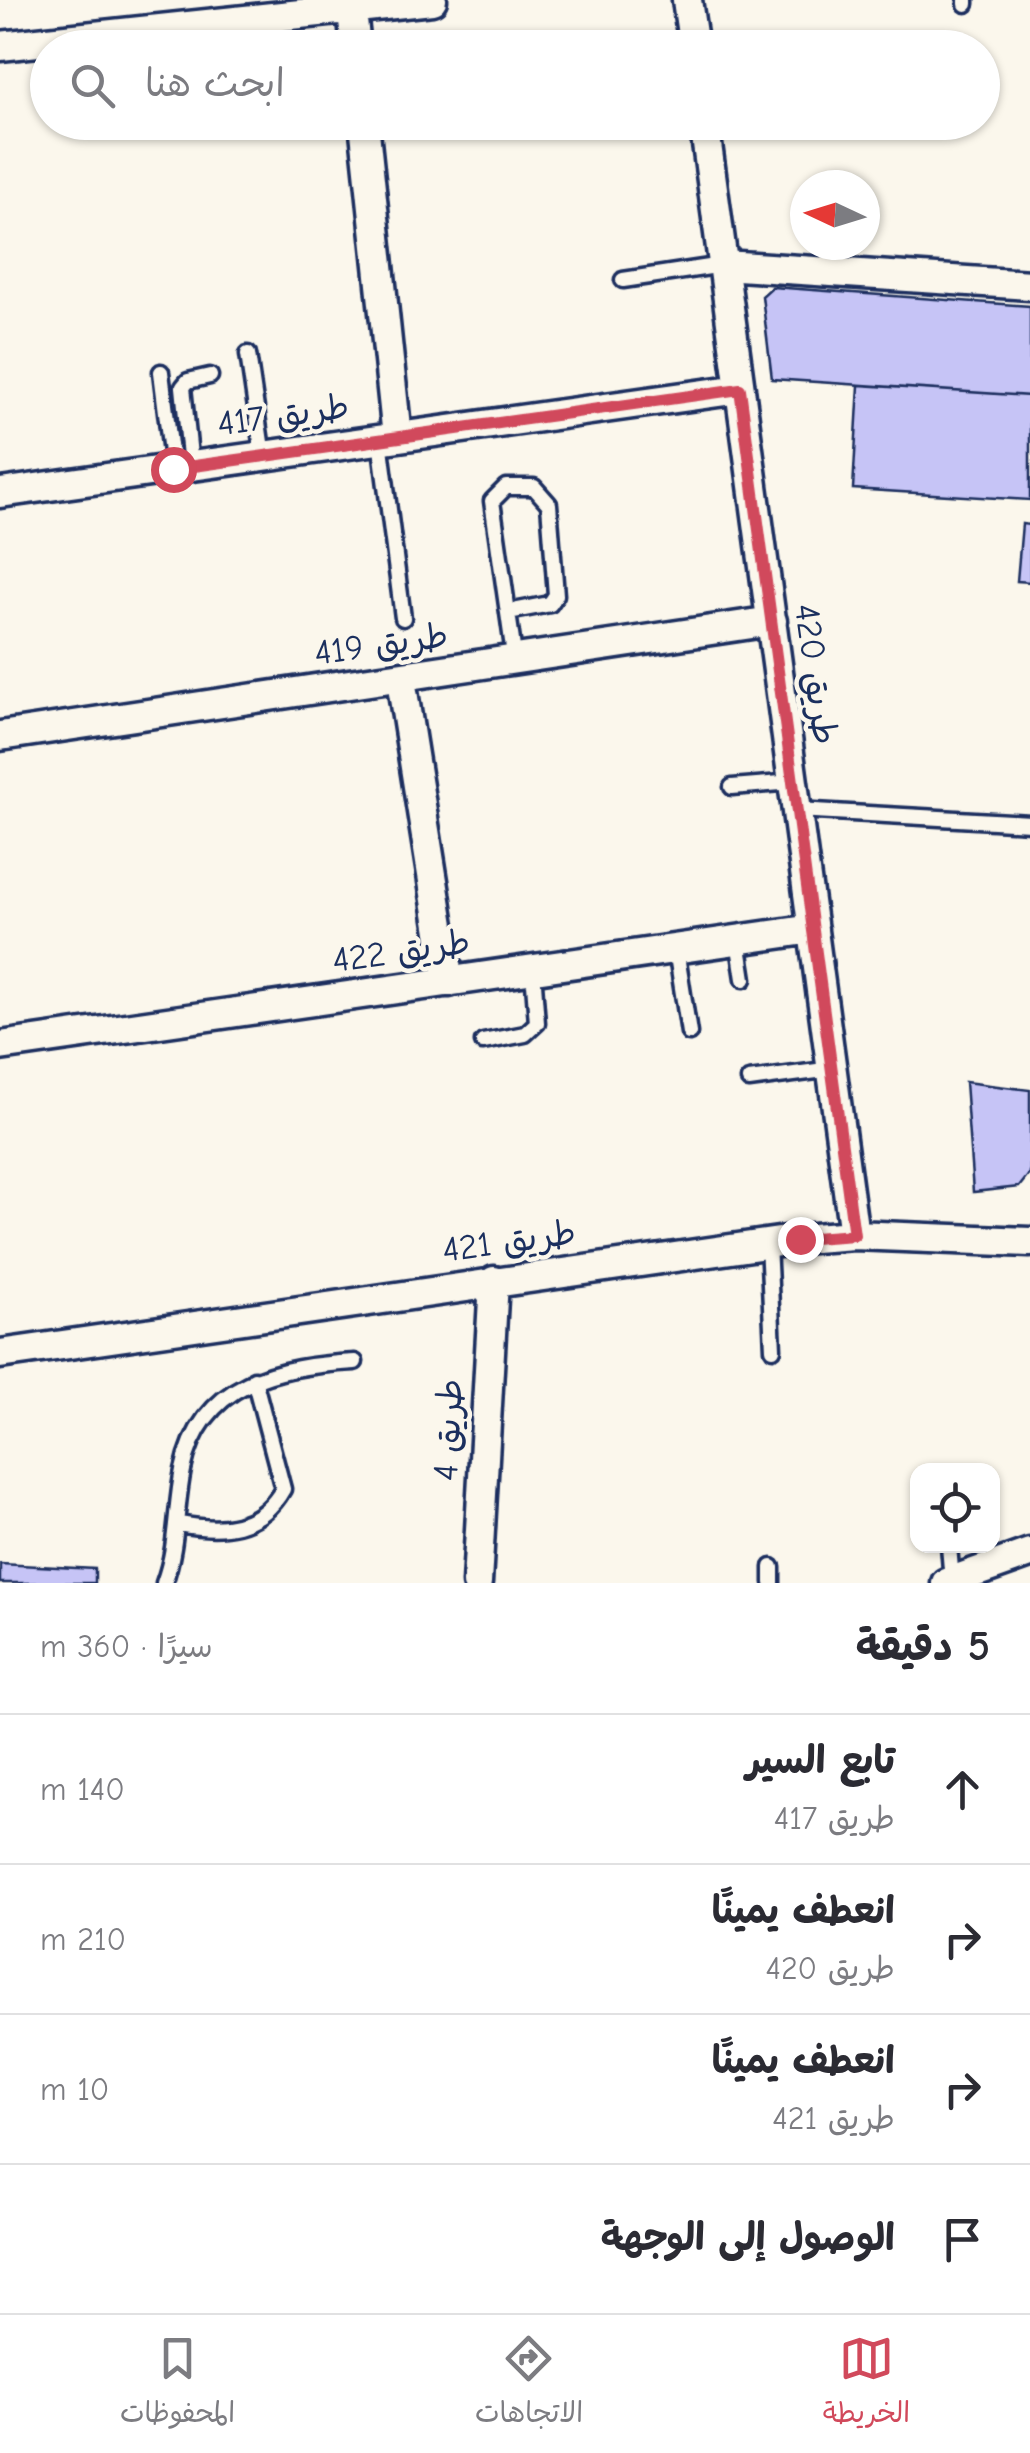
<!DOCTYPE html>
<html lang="ar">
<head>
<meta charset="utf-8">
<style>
  :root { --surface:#fff; --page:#f7f7f7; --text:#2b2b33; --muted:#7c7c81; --line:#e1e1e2; --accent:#d1495b }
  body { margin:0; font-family:"Comic Neue","Playpen Sans Arabic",sans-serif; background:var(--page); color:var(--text); direction:rtl }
  .controls { position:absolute; right:30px; bottom:30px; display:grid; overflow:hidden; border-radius:20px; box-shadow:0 2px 8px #0004 }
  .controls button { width:90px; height:90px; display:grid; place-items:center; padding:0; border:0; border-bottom:2px solid var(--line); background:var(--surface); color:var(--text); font:50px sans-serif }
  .compass { position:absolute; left:790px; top:170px; width:90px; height:90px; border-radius:50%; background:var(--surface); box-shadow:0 2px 8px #0004; rotate:274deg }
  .stop { position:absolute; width:30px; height:30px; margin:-22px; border:8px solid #d1495b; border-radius:50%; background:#fff }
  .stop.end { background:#d1495b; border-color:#fff; box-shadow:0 2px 10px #0008 }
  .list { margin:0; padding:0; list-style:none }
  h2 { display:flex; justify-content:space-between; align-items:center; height:130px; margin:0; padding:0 40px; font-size:42px }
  h2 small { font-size:32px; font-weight:400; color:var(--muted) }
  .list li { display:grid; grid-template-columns:65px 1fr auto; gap:30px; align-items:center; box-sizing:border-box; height:150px; padding:0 40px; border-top:2px solid var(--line) }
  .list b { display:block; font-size:38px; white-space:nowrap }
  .list p { margin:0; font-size:32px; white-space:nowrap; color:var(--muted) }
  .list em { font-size:32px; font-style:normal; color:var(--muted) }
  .icon { flex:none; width:55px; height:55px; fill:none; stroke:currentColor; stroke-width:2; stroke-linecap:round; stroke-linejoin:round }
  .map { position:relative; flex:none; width:1030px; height:1583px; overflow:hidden; direction:ltr }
  .search { position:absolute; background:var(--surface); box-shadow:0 2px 8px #0004; left:30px; right:30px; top:30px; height:110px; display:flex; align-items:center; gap:25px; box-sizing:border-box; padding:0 35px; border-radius:55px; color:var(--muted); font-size:38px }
  .sheet { height:730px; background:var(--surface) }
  nav { display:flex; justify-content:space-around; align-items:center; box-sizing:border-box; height:140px; border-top:2px solid var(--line); background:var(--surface); font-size:28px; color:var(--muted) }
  nav a { display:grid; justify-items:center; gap:5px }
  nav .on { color:var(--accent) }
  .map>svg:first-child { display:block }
</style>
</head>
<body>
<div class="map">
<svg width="1030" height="1583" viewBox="0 0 1030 1583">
  <rect width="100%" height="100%" fill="#fbf7ec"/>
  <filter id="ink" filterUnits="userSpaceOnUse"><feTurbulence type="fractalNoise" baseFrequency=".01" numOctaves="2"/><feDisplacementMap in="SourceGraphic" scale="20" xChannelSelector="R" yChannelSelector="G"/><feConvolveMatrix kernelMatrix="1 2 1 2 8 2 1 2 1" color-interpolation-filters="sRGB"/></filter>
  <g filter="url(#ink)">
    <path fill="#c6c4f6" stroke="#1b2f5e" stroke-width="2.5" d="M 772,287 L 1030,306 L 1030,396 L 772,379 L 762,296 Z
      M 859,385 L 1030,396 L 1030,500 L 853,489 Z
      M 1022,524 L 1030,525 L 1030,582 L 1017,581 Z
      M 965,1082 L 1030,1090 L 1030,1173 L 1019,1187 L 973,1192 Z
      M 0,1564 L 95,1569 L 95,1583 L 0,1583 Z"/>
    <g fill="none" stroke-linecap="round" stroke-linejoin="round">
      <defs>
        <path id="service" d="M 966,4 L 966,0
          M 623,280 L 723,265
          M 248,354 L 263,456
          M 161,372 L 173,469
          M 380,440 L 403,618
          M 191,466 L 183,387 L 188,381 L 210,376
          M 508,612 L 550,604 L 556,595 L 549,504 L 534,487 L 506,487 L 492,501 L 515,662
          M 732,787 L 793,782
          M 797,810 L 1030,823
          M 738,940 L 744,979
          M 676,949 L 689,1033
          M 483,1042 L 525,1034 L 537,1023 L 533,970
          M 749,1080 L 832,1069
          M 768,1243 L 773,1349
          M 179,1524 C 221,1532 260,1530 283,1489 L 254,1379
          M 949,1546 L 952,1581
          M 772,1567 L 772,1583
          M 164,1583 C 178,1545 175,1509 183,1470 C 201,1381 279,1366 355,1362"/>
        <path id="minor" d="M 687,0 L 694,48
          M 352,11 L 356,48
          M 0,46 L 432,0
          M 364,122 L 397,437
          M 704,122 L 854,1235
          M 723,265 L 1030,285
          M 0,493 L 740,389
          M 401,679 L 449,982
          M 0,736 L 772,621
          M 0,1046 L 813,929
          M 0,1354 L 800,1239 L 854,1235 L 1030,1242
          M 477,1583 L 494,1281
          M 946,1583 L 1030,1553"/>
      </defs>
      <use href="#service" stroke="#1b2f5e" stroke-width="21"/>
      <use href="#minor" stroke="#1b2f5e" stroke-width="35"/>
      <use href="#service" stroke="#fbf7ec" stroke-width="14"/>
      <use href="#minor" stroke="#fbf7ec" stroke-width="28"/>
    </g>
  </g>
  <g fill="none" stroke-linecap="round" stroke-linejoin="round" filter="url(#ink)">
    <path stroke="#d1495b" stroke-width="12" d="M 173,469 L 740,389 L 854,1235 L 800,1239"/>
  </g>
  <g text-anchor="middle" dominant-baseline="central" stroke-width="9" stroke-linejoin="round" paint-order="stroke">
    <g font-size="35" fill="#1b2f5e" stroke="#fbf7ec">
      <text transform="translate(283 415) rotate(-8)">طريق 417</text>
      <text transform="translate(381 644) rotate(-8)">طريق 419</text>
      <text transform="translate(816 674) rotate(82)">طريق 420</text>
      <text transform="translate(401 951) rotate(-8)">طريق 422</text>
      <text transform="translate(509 1241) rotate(-8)">طريق 421</text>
      <text transform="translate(448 1430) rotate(-87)">طريق 4</text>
    </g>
  </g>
</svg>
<div class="controls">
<button><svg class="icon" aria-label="locate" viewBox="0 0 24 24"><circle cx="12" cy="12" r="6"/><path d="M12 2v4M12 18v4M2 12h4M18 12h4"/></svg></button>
</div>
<svg class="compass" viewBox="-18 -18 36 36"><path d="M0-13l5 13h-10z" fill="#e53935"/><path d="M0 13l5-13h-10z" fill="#7c7c81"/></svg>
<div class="stop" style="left:173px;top:469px"></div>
<div class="stop end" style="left:800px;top:1239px"></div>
<div class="search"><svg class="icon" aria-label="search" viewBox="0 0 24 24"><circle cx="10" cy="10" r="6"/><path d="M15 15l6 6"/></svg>ابحث هنا</div>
</div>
<section class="sheet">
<h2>5 دقيقة<small>سيرًا · 360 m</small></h2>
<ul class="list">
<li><svg class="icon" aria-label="ahead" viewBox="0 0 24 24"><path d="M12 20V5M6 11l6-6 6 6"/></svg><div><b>تابع السير</b><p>طريق 417</p></div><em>140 m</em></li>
<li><svg class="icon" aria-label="right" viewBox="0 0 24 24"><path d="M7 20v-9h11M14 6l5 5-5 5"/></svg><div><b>انعطف يمينًا</b><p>طريق 420</p></div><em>210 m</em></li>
<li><svg class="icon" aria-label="right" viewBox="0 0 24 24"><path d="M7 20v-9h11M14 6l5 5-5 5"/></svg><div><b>انعطف يمينًا</b><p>طريق 421</p></div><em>10 m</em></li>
<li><svg class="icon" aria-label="arrive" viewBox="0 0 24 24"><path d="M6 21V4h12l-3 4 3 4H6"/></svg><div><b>الوصول إلى الوجهة</b></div></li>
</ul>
</section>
<nav>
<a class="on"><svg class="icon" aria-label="map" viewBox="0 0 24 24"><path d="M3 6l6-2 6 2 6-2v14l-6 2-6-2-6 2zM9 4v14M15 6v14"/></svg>الخريطة</a>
<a><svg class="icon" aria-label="directions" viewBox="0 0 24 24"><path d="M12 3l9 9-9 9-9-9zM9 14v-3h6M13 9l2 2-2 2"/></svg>الاتجاهات</a>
<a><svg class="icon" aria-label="saved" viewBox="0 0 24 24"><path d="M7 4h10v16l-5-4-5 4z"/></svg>المحفوظات</a>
</nav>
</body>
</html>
